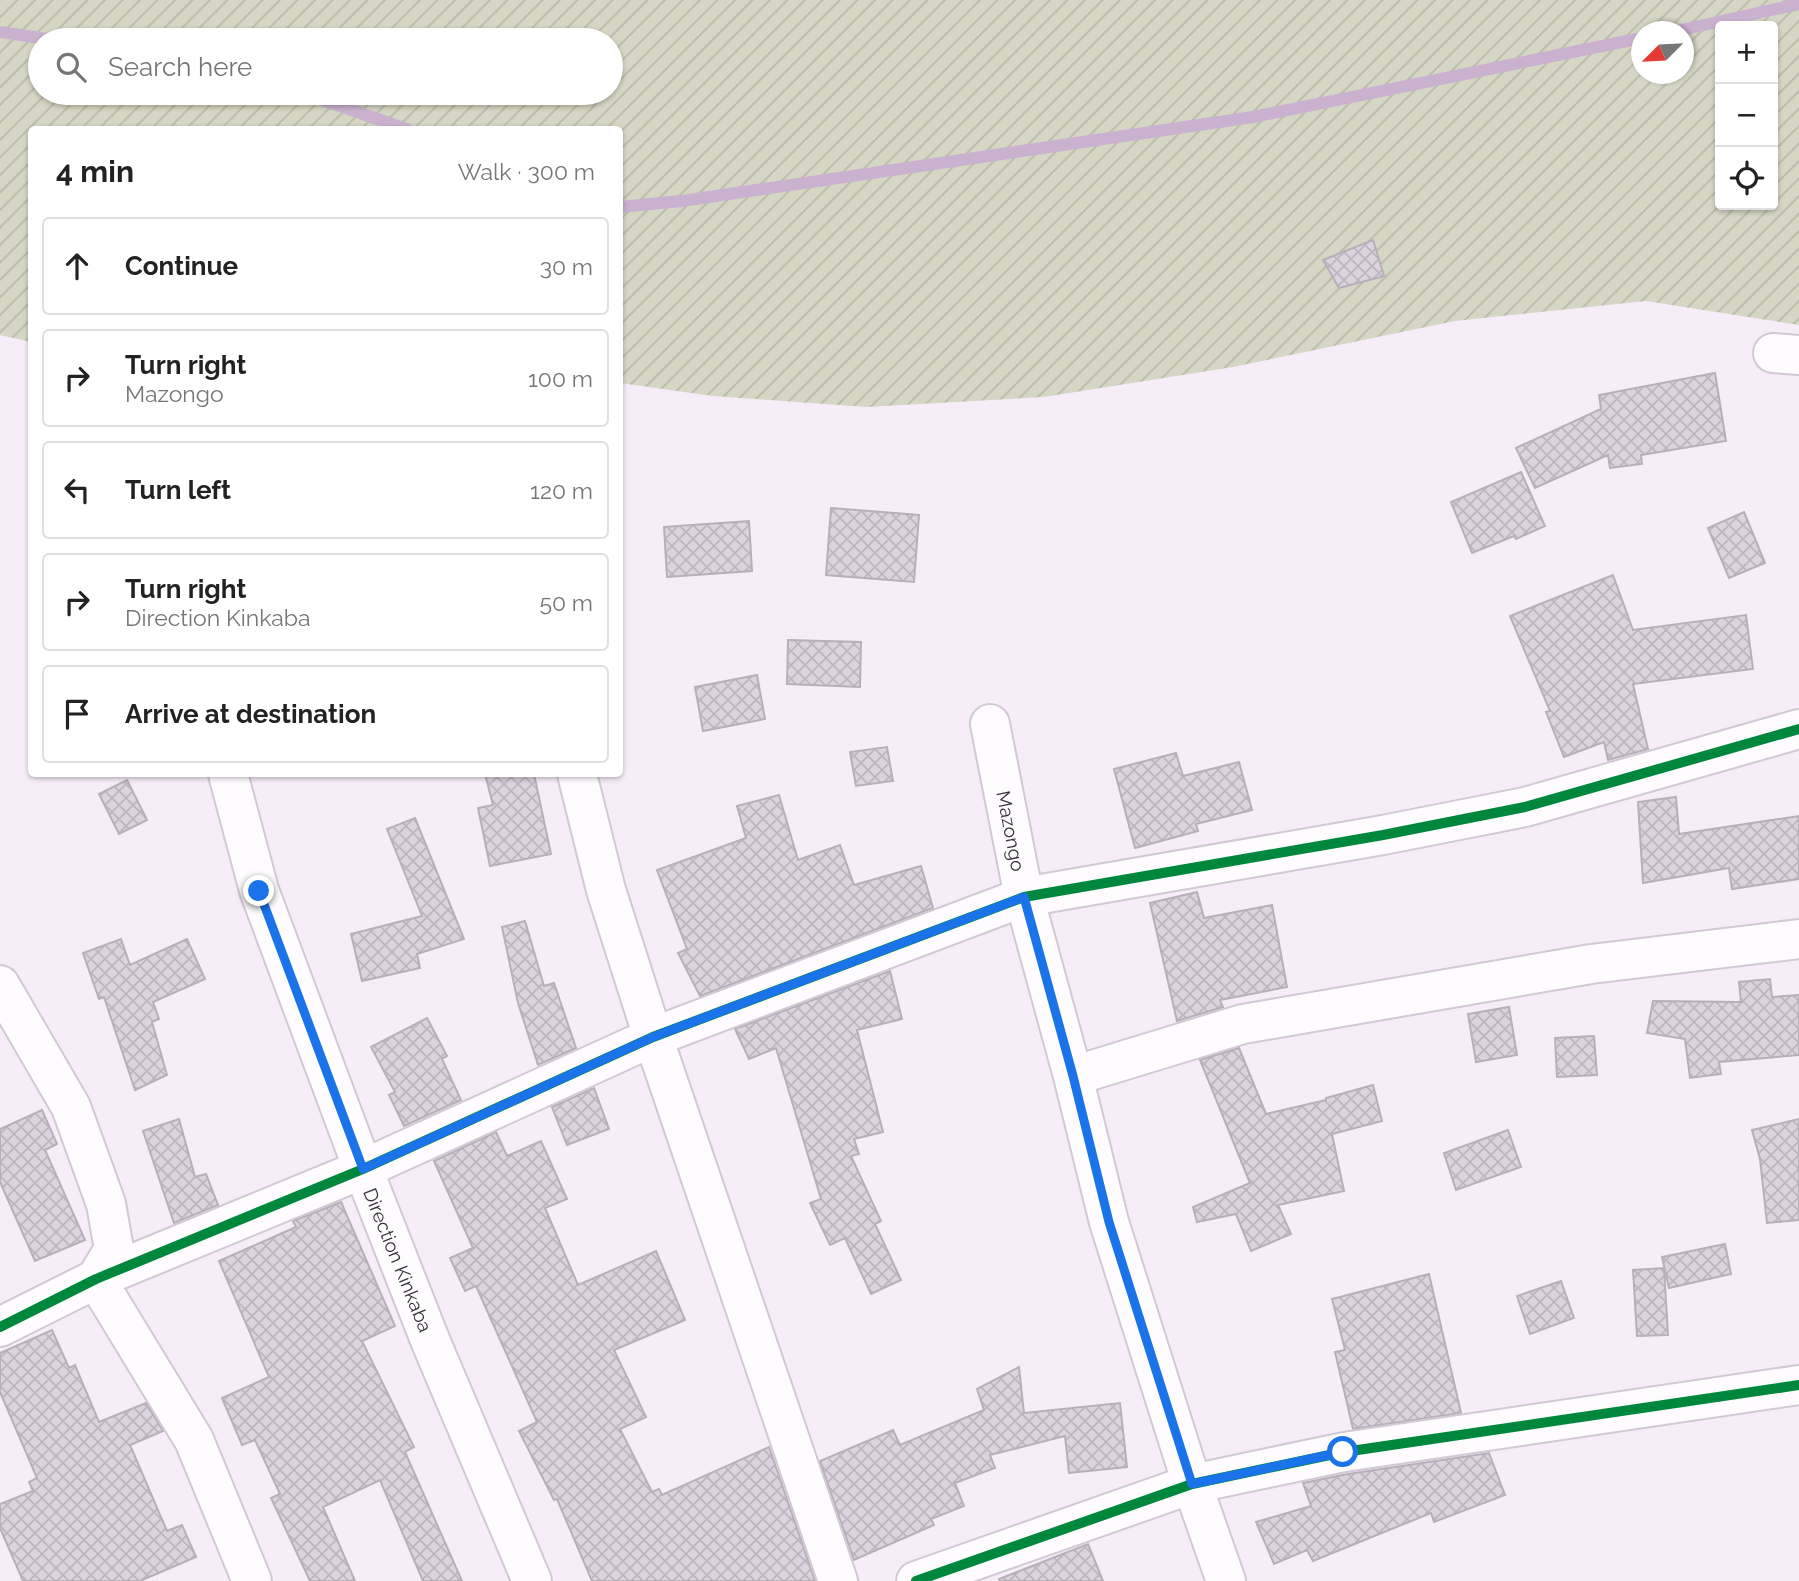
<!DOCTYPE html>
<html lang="en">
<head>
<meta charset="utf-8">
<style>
  :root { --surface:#fff; --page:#f6f6f6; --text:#222; --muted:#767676; --line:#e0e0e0 }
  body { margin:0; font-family:Raleway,sans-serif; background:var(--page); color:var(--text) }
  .controls { position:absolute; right:21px; top:21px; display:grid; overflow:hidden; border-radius:7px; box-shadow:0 2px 5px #0004 }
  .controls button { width:63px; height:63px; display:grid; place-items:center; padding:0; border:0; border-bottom:2px solid var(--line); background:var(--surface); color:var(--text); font:35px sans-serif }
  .compass { position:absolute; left:1631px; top:21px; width:63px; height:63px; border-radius:50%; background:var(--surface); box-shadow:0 2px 5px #0004; rotate:246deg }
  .stop { position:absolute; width:21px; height:21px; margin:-16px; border:5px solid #1a73e8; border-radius:50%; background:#fff }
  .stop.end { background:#1a73e8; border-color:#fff; box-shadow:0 2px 7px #0008 }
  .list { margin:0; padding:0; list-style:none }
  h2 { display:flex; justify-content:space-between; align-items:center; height:91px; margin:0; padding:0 28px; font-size:30px }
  h2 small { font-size:23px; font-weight:400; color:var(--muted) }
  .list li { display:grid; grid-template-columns:46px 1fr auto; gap:21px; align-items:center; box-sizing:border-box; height:98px; margin:0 14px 14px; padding:0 14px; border:2px solid var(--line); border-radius:7px }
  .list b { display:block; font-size:26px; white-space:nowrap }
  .list p { margin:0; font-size:23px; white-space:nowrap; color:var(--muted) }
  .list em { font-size:23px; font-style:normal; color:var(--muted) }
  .icon { flex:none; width:38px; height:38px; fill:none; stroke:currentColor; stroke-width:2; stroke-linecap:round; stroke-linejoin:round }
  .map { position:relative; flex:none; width:1799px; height:1581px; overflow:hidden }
  .search { position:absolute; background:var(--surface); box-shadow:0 2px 5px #0004; left:28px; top:28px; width:595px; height:77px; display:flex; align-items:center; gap:18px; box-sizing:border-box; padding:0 24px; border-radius:38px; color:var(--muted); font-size:26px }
  .panel { position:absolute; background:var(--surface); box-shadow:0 2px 5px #0004; left:28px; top:126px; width:595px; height:651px; border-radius:7px }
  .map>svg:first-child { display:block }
</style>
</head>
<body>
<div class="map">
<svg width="1799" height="1581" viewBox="0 0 1799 1581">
  <defs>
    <pattern id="garden-furrows" width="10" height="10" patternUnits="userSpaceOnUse" patternTransform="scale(1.75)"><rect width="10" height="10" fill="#d5d6c3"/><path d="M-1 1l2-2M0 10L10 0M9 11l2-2" fill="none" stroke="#b8b8a8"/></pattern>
    <pattern id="building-cross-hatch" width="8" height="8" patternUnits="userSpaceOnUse" patternTransform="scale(1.75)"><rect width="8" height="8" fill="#dbd3dd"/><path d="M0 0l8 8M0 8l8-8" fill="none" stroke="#bdb5bf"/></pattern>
  </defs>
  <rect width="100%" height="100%" fill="#f6edf8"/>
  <path fill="url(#garden-furrows)" fill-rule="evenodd" d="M 0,0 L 1799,0 L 1799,325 L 1646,301 L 1455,321 L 1233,367 L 1044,397 L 867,407 L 713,396 L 620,383 L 620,130 L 32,130 L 31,342 L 0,335 ZM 1720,26 L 1773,26 L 1773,205 L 1720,205 ZM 1642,32 L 1684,32 L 1684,74 L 1642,74 ZM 40,40 L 611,40 L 611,93 L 40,93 Z"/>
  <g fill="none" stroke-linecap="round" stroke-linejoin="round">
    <path stroke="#cbb1d0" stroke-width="12" d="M 0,32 L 54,40
      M 1672,32 L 1799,4
      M 303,93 L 409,130
      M 620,207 L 682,201 L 1253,117 L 1642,38"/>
  </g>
  <path fill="url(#building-cross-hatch)" stroke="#b7afb9" stroke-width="2" d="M 1373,240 L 1384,276 L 1339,288 L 1323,260 Z
    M 1715,373 L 1726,441 L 1641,455 L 1642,464 L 1610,468 L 1608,455 L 1535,488 L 1516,448 L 1601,409 L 1599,395 Z
    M 1521,472 L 1545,526 L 1516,539 L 1514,536 L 1472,553 L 1451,502 Z
    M 831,508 L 919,515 L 914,582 L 826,575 Z
    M 1744,512 L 1765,563 L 1729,578 L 1708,528 Z
    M 749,521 L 752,571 L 667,577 L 664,527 Z
    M 1613,575 L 1633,630 L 1746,615 L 1753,669 L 1633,684 L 1648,749 L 1608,760 L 1604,742 L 1564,757 L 1546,712 L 1550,711 L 1510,616 Z
    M 788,640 L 861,642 L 860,687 L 787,684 Z
    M 757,675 L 765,719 L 703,731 L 695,687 Z
    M 887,747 L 893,781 L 856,786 L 850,752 Z
    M 1176,753 L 1183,776 L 1239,762 L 1252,810 L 1196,824 L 1198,831 L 1135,848 L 1114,769 Z
    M 485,774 L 534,774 L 551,854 L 490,866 L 478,808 L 493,805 Z
    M 127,780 L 147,820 L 119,834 L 99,794 Z
    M 779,795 L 798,860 L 840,845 L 854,885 L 921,866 L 933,908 L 700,996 L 678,953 L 687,949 L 657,870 L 746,838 L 737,806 Z
    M 1676,797 L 1679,834 L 1799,816 L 1799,879 L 1732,889 L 1729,868 L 1643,883 L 1638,802 Z
    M 415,818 L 464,939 L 417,954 L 420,968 L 362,981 L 351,934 L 422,916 L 387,829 Z
    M 1197,892 L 1204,918 L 1272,905 L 1287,987 L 1220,1000 L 1223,1007 L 1177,1021 L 1150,903 Z
    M 525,921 L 544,986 L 554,983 L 576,1048 L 538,1065 L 518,1003 L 502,927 Z
    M 121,939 L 130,965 L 187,939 L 205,979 L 153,1002 L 159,1019 L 152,1022 L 167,1075 L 135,1090 L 104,997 L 99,999 L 83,953 Z
    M 890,971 L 902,1019 L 857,1030 L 883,1132 L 854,1139 L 859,1154 L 851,1156 L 881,1221 L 875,1224 L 901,1280 L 871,1294 L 845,1238 L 830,1245 L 810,1203 L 821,1199 L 776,1048 L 749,1059 L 735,1029 Z
    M 1770,979 L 1772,997 L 1799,995 L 1799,1055 L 1719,1062 L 1721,1074 L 1690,1078 L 1685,1039 L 1647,1033 L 1653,1001 L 1741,1002 L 1739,982 Z
    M 1509,1007 L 1517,1055 L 1476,1062 L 1468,1014 Z
    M 427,1018 L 447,1056 L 442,1059 L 461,1100 L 404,1126 L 389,1095 L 395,1092 L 371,1047 Z
    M 1594,1036 L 1597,1075 L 1557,1077 L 1555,1038 Z
    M 1239,1048 L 1266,1114 L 1326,1100 L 1326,1098 L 1373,1085 L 1382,1121 L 1332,1134 L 1344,1191 L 1278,1205 L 1291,1234 L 1251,1251 L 1236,1214 L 1197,1222 L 1193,1207 L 1250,1183 L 1200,1060 Z
    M 594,1088 L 609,1129 L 567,1145 L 552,1107 Z
    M 42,1110 L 57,1144 L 45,1150 L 85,1240 L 35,1261 L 0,1182 L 0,1129 Z
    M 179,1119 L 195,1177 L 206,1174 L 218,1205 L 174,1223 L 143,1131 Z
    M 1799,1119 L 1799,1220 L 1767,1223 L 1760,1159 L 1752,1130 Z
    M 1508,1130 L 1521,1167 L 1456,1190 L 1444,1153 Z
    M 496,1132 L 507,1156 L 541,1141 L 567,1199 L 545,1208 L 578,1285 L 656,1251 L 685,1320 L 614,1350 L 646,1417 L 620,1429 L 652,1492 L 659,1489 L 662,1495 L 769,1447 L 815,1581 L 592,1581 L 557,1499 L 554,1500 L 519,1431 L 537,1422 L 476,1286 L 465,1291 L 450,1258 L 473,1248 L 434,1161 Z
    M 341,1202 L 395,1326 L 362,1341 L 414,1447 L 405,1452 L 462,1581 L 423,1581 L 380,1480 L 323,1507 L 355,1581 L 310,1581 L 271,1498 L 280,1494 L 255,1440 L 242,1445 L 222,1398 L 269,1377 L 219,1261 L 296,1227 L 293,1221 Z
    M 1725,1244 L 1731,1274 L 1669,1288 L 1662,1257 Z
    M 1664,1268 L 1668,1335 L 1637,1336 L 1633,1270 Z
    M 1429,1274 L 1461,1413 L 1353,1429 L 1335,1352 L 1345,1350 L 1332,1299 Z
    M 1561,1281 L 1574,1318 L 1530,1334 L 1517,1296 Z
    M 52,1330 L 69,1368 L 75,1365 L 99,1422 L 146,1403 L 163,1431 L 130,1445 L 167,1531 L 182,1525 L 196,1557 L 140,1581 L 23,1581 L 0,1528 L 0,1504 L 33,1491 L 29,1482 L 37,1478 L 0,1392 L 0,1353 Z
    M 1019,1367 L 1024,1413 L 1120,1403 L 1127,1467 L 1069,1473 L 1065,1436 L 990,1455 L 995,1468 L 955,1483 L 964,1506 L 931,1519 L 934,1525 L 854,1560 L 820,1461 L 893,1430 L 900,1445 L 984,1410 L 977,1389 Z
    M 1489,1453 L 1505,1495 L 1434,1522 L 1431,1513 L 1313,1561 L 1307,1550 L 1274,1564 L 1256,1522 L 1311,1506 L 1303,1483 L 1348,1474 Z
    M 1088,1544 L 1103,1581 L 1000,1581 L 999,1579 Z"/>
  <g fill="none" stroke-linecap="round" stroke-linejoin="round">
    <defs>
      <path id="minor" d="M 1773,353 L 1799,355
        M 990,724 L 1024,897 L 1073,1076 L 1109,1222 L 1192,1484 L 1226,1581
        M 228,774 L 259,890 L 363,1169 L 430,1340 L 532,1581
        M 577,774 L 606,890 L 653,1037 L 838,1581
        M 0,985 L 71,1107 L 106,1204 L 114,1249 L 96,1279 L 194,1440 L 252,1581
        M 1073,1076 L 1243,1024 L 1591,964 L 1799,939
        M 0,1327 L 96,1279 L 363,1169 L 653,1037 L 1024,897 L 1383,835 L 1525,807 L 1799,729
        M 916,1581 L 1192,1484 L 1344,1452 L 1799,1385"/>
    </defs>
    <use href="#minor" stroke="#d1c9d3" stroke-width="42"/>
    <use href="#minor" stroke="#fefcfe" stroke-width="38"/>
    <defs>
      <path id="cycleway" d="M 0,1327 L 96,1279 L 363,1169 L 653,1037 L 1024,897 L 1383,835 L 1525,807 L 1799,729
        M 916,1581 L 1192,1484 L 1344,1452 L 1799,1385"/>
    </defs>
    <use href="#cycleway" stroke="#fcfcfc" stroke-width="15"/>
    <use href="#cycleway" stroke="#00873e" stroke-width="10"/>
  </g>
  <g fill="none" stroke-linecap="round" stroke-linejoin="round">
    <path stroke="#1a73e8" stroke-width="9" d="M 259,891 L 363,1169 L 653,1037 L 1024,897 L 1073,1076 L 1109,1222 L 1192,1484 L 1343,1452"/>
  </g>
  <g text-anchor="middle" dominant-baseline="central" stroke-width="7" stroke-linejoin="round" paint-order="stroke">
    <g font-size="19" fill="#39303b" stroke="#fcfcfc">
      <text transform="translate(1011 831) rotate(79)">Mazongo</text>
      <text transform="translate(398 1260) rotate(68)">Direction Kinkaba</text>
    </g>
  </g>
</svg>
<div class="controls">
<button>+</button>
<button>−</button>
<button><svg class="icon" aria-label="locate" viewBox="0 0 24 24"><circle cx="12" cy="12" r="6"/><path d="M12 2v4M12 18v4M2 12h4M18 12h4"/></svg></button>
</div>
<svg class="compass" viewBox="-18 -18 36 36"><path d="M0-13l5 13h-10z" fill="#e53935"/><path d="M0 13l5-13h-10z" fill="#767676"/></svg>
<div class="stop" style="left:1343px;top:1452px"></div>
<div class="stop end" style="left:259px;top:891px"></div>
<div class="search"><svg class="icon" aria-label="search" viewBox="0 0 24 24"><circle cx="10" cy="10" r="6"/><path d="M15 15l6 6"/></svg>Search here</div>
<section class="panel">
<h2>4 min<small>Walk · 300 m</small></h2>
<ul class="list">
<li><svg class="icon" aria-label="ahead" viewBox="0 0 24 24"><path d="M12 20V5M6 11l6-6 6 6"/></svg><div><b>Continue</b></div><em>30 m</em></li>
<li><svg class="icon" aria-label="right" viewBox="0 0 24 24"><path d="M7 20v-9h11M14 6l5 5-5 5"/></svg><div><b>Turn right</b><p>Mazongo</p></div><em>100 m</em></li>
<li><svg class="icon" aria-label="left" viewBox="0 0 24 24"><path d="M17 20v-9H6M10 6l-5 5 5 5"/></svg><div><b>Turn left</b></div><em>120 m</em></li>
<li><svg class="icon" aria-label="right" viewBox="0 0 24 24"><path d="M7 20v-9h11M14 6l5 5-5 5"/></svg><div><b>Turn right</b><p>Direction Kinkaba</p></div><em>50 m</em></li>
<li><svg class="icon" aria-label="arrive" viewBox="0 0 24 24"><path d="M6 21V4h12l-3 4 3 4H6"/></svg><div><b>Arrive at destination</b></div></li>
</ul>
</section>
</div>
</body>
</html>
